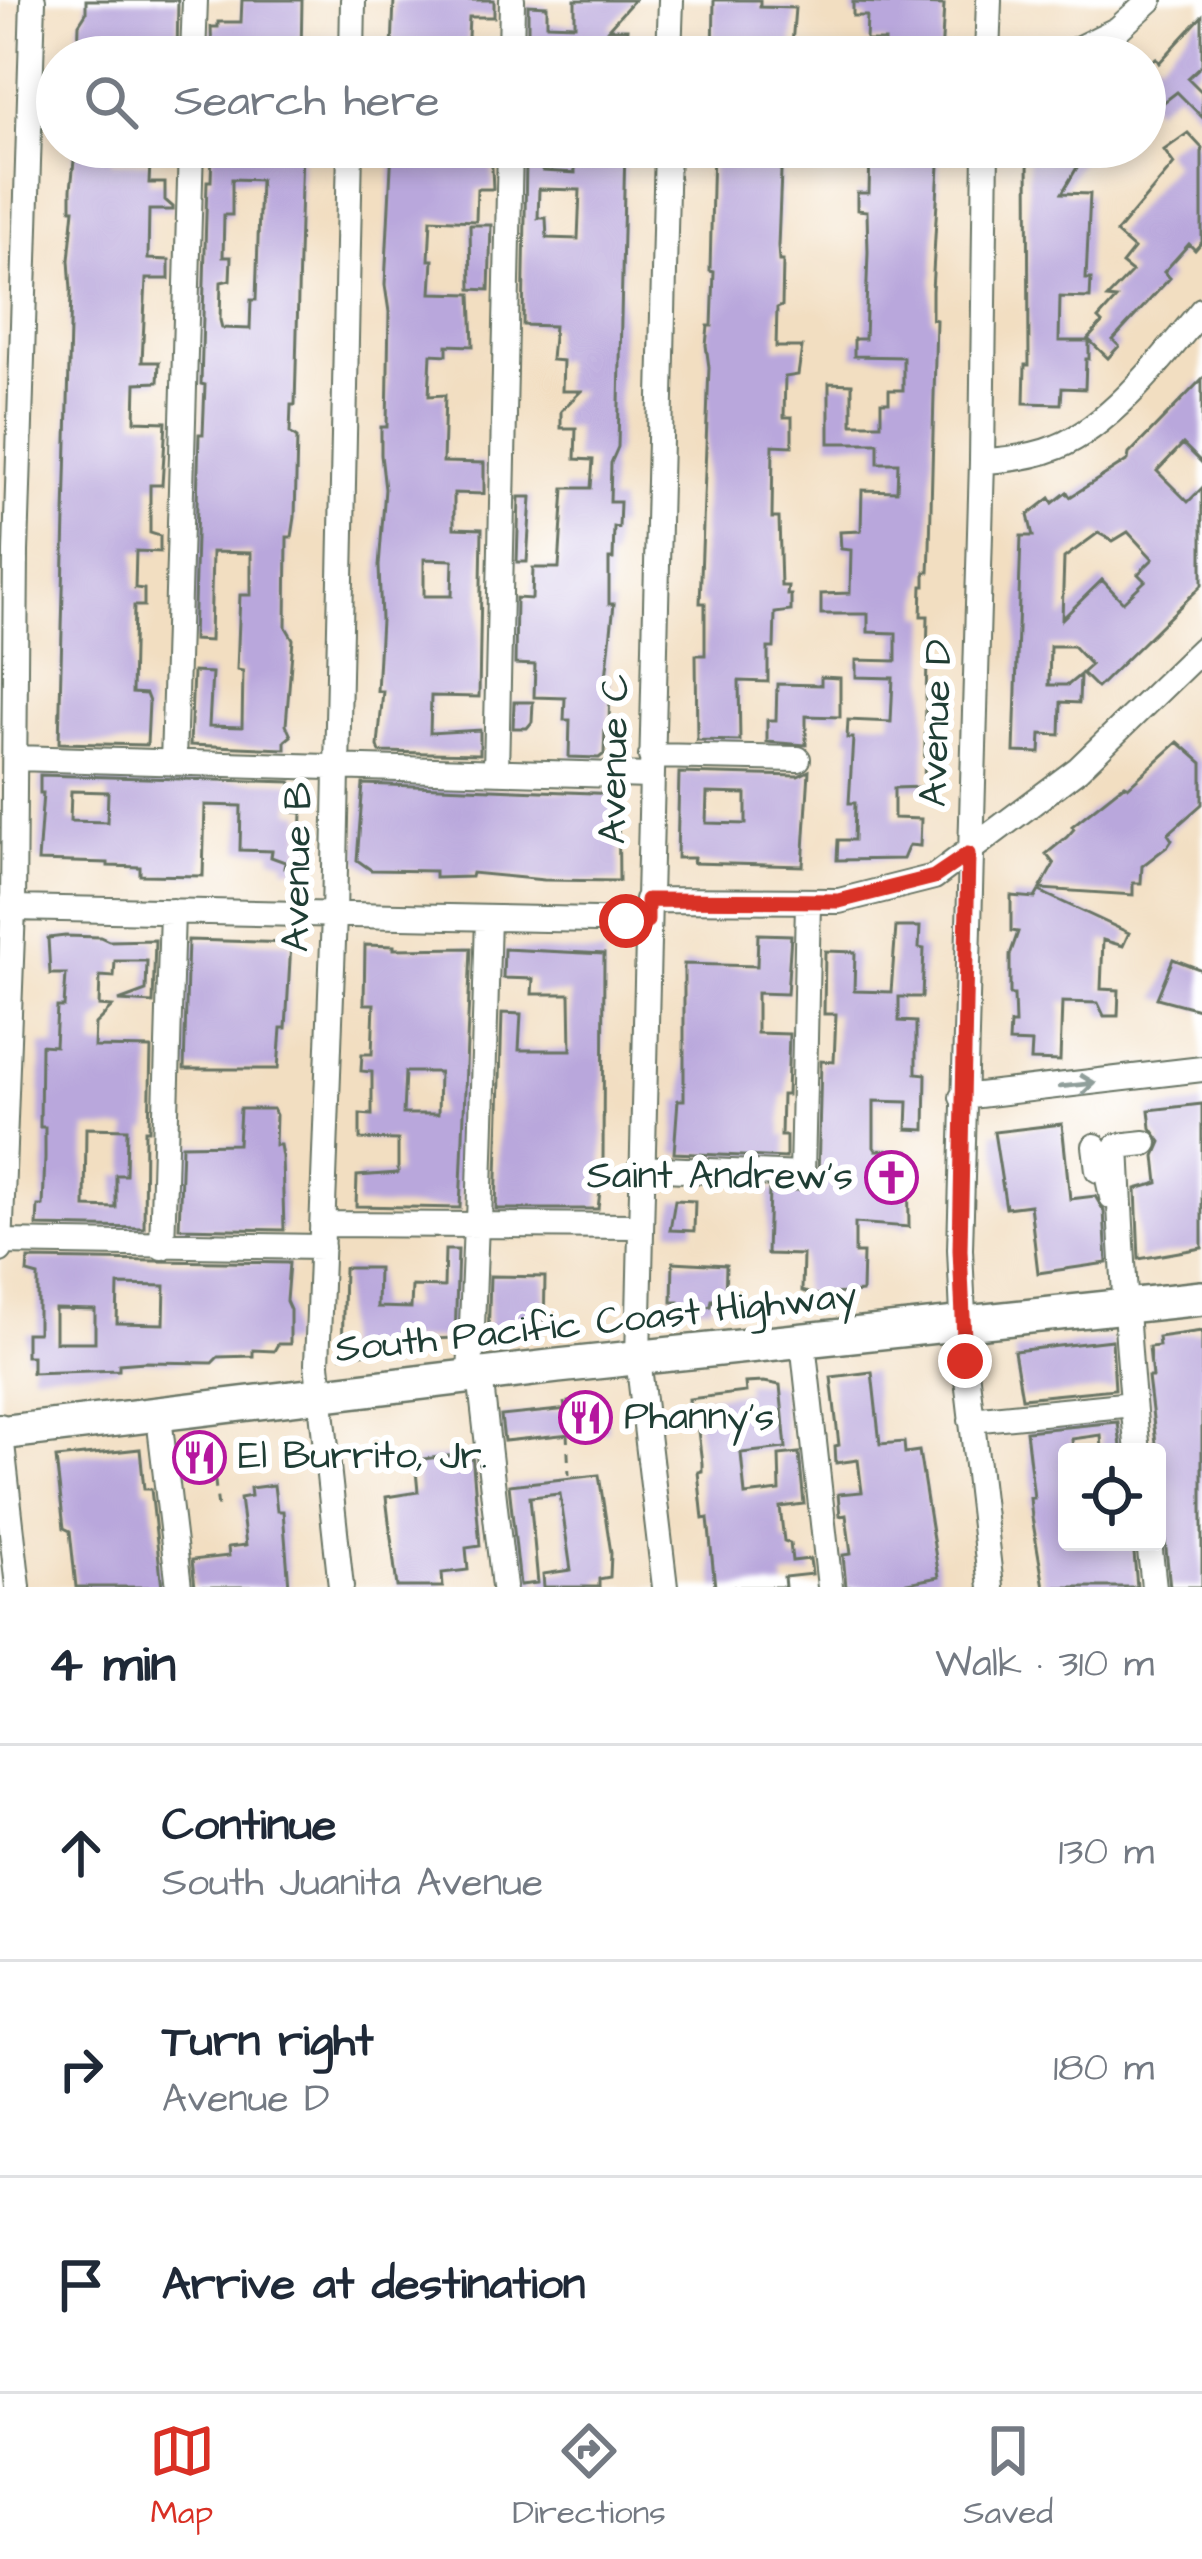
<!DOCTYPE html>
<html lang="en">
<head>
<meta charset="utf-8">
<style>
  :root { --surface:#fff; --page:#f2f2f3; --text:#1f2937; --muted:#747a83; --line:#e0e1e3; --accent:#d93025 }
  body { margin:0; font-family:"Architects Daughter",sans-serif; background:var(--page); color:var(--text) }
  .controls { position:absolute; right:36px; bottom:36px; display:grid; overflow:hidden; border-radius:12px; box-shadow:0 6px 18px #0003 }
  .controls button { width:108px; height:108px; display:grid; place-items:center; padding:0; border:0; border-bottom:3px solid var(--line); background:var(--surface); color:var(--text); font:60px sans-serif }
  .stop { position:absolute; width:36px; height:36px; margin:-27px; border:9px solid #d93025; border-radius:50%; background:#fff }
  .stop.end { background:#d93025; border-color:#fff; box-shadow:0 3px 12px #0008 }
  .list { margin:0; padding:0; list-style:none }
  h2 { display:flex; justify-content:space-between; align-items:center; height:156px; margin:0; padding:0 48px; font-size:51px }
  h2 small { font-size:39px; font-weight:400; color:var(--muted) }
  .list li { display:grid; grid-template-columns:78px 1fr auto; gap:36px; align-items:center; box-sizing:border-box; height:216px; padding:0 48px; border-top:3px solid var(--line) }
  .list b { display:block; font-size:45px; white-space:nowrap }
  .list p { margin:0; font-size:39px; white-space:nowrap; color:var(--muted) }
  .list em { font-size:39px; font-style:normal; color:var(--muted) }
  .icon { flex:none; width:66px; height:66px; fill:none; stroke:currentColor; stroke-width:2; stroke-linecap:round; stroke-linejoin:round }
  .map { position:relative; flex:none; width:1202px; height:1587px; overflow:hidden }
  .search { position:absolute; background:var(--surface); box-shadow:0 6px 18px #0003; left:36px; right:36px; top:36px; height:132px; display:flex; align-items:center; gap:30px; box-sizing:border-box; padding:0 42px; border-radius:66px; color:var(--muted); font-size:45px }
  .sheet { height:804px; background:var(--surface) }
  nav { display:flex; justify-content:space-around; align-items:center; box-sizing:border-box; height:168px; border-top:3px solid var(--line); background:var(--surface); font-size:33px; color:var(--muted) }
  nav a { display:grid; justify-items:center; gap:6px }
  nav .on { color:var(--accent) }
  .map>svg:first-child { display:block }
</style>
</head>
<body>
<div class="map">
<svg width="1202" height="1587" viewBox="0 0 1202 1587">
  <rect width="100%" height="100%" fill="#fff"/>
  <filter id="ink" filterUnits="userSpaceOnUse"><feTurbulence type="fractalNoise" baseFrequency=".00833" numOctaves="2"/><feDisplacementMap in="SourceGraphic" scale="24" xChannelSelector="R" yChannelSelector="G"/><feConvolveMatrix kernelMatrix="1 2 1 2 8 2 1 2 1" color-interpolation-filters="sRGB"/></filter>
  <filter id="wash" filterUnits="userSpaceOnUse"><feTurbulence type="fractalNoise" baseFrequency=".004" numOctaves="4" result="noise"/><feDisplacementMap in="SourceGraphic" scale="48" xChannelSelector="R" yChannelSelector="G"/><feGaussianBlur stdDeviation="2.7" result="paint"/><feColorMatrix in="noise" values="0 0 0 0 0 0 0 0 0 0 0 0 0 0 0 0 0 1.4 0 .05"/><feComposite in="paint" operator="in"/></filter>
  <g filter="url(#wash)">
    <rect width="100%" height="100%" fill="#f2dec1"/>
    <g id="blocks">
      <path fill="#b9a7dc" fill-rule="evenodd" d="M 86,0 L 178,0 L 177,57 L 78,57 L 79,24 L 86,13 Z
        M 242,0 L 302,0 L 301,57 L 212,57 L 211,27 L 218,27 L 218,22 L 241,22 Z
        M 394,0 L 494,0 L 494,17 L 469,17 L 467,57 L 400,57 L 400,50 L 392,49 Z
        M 575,0 L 634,0 L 608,29 L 627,29 L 625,56 L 579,52 L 580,42 L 547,41 L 546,52 L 528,51 L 528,5 L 547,6 L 547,24 L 575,25 Z
        M 714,0 L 760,0 L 760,7 L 795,8 L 791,57 L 713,57 Z
        M 853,2 L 944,5 L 941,57 L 884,57 L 885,41 L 866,41 L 867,16 L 853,16 Z
        M 1202,16 L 1202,65 L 1188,78 L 1202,92 L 1202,117 L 1177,92 L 1155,109 L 1145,96 L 1145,66 L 1156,58 L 1159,63 Z
        M 1188,133 L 1202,148 L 1202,242 L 1195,250 L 1189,244 L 1164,272 L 1170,278 L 1113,340 L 1119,346 L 1108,358 L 1088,339 L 1102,323 L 1098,319 L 1116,299 L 1107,298 L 1132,272 L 1122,264 L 1134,249 L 1116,233 L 1174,164 L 1164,150 Z
        M 231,147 L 302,147 L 295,405 L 291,405 L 290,433 L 297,438 L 295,517 L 292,537 L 287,537 L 286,627 L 293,639 L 286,725 L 291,736 L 285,741 L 285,749 L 190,745 L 193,672 L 212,673 L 209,726 L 242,727 L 243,671 L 237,670 L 240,595 L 251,595 L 251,553 L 212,552 L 210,641 L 193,640 L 199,434 L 203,434 L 205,385 L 201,384 L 207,181 L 211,181 L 212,152 L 231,153 ZM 232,179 L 260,180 L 256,300 L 251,300 L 250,329 L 222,328 L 220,320 L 221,282 L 230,280 L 231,257 L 223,257 L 224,215 L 232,215 Z
        M 392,147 L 491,147 L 493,189 L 477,189 L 476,221 L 431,219 L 429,260 L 433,260 L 431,293 L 471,294 L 473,346 L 447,345 L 447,355 L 431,354 L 429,396 L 445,395 L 443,462 L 484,463 L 484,494 L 454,493 L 454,528 L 482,529 L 479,697 L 431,696 L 430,733 L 480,730 L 480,754 L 380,752 L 378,746 L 383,691 L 377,691 L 381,620 L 379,566 L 385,489 L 381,455 L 381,427 L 387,427 L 389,312 L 385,285 ZM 424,559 L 453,560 L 452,596 L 424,596 Z
        M 582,147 L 625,147 L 618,447 L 611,463 L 610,502 L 620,502 L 619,528 L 614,527 L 613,559 L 609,559 L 609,604 L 614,604 L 606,678 L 610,678 L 609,728 L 605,728 L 604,754 L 599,758 L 569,757 L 570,720 L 564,720 L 565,698 L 534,697 L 535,665 L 515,664 L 516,598 L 532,599 L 533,568 L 559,568 L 564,488 L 591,488 L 593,460 L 575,459 L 576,428 L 561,428 L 561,411 L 581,391 L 562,391 L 563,361 L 551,360 L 554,326 L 523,325 L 526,162 L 536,162 L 543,171 L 575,173 L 575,162 L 582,162 ZM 539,189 L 580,190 L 578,239 L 547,238 L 546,218 L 538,218 Z
        M 713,147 L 782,147 L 778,246 L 779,261 L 783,261 L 782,306 L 777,308 L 776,347 L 802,347 L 798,375 L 785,377 L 784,417 L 792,417 L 792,446 L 773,445 L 772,518 L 779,518 L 781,586 L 788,586 L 787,595 L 791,595 L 791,611 L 775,613 L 774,648 L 768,648 L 768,682 L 739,681 L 740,741 L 697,740 L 696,655 L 705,655 L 705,603 L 700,603 L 709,367 L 706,345 L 708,326 L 712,326 L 714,272 L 710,271 Z
        M 909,147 L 940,147 L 932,291 L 932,319 L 936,320 L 930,547 L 929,572 L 925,572 L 925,586 L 922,586 L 921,616 L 928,616 L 924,787 L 894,788 L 894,818 L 921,819 L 920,846 L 909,845 L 903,859 L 837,860 L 838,840 L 854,840 L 855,803 L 849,803 L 853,738 L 847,738 L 848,720 L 891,722 L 893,678 L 856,677 L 856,660 L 896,661 L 896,633 L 868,632 L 868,614 L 821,614 L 821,594 L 850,593 L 851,550 L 841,549 L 840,532 L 861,531 L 862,490 L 897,491 L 898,463 L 878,463 L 878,443 L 829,443 L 829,383 L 852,384 L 852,424 L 881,424 L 881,402 L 889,402 L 889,390 L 903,390 L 903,357 L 854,356 L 854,339 L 865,339 L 868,252 L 867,211 L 857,210 L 857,193 L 869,193 L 870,151 L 909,152 Z
        M 1028,147 L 1089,147 L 1062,193 L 1090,194 L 1086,279 L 1091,279 L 1090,298 L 1060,297 L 1059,341 L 1089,341 L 1089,359 L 1086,359 L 1085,389 L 1062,388 L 1061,404 L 1024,403 L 1025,365 L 1029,365 Z
        M 90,148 L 112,149 L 112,163 L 150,163 L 149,183 L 165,183 L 165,200 L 173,207 L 173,210 L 149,210 L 148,259 L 169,260 L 169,279 L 146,279 L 142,362 L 159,362 L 158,382 L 136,383 L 135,421 L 166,422 L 162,485 L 150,485 L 150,533 L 160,536 L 160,552 L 136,551 L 135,588 L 144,589 L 144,606 L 134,606 L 132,693 L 146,694 L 149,702 L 147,745 L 59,743 L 71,290 L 69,260 L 74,209 L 71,209 L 71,189 L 75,151 Z
        M 470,225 L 491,225 L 489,290 L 471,289 Z
        M 1202,379 L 1202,463 L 1183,444 L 1157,471 L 1188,502 L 1202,488 L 1202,585 L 1097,688 L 1082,673 L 1091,665 L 1073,646 L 1050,646 L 1049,685 L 1068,685 L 1080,675 L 1079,703 L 1061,702 L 1060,735 L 1041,734 L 1040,753 L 1014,752 L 1021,536 L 1033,536 L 1028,515 L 1050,498 L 1053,503 L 1067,492 L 1070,497 L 1128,460 L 1129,454 ZM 1128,532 L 1153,559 L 1138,574 L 1145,581 L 1123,602 L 1102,580 L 1062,619 L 1064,558 L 1098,533 L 1113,541 Z
        M 519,497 L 531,497 L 527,562 L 517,562 Z
        M 821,677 L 840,678 L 840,717 L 806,716 L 806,745 L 767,742 L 767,720 L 776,720 L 777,684 L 821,685 Z
        M 514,702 L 533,702 L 532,722 L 527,728 L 513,728 Z
        M 1178,742 L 1202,763 L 1202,804 L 1168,834 L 1172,840 L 1168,846 L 1142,866 L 1141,883 L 1133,883 L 1133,895 L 1040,889 L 1054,864 L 1046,854 L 1067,837 L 1074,829 L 1072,826 L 1125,784 L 1128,787 Z
        M 809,771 L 803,866 L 693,863 L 694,858 L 677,858 L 679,773 L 798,776 ZM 707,793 L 746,794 L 746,824 L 706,823 Z
        M 40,775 L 291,782 L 291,812 L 302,813 L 300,868 L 284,868 L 285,862 L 271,857 L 272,851 L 240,850 L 241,806 L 205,805 L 203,876 L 140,875 L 140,867 L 108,866 L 108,863 L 38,861 L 43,793 L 40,793 ZM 71,791 L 108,792 L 107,822 L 70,821 Z
        M 363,784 L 618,794 L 619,881 L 544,880 L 472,873 L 471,877 L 435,878 L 435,871 L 371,870 L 357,860 Z
        M 1039,891 L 1129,933 L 1123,946 L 1103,940 L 1101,989 L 1119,990 L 1118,1016 L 1104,1016 L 1098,1003 L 1062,1002 L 1060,1061 L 1031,1060 L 1032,1043 L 1009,1042 L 1010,1024 L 1015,1024 L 1014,995 L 1010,995 L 1010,955 L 1018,932 L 1011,931 L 1011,896 L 1035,898 Z
        M 896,927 L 920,927 L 919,948 L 924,949 L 922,997 L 899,997 L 899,1021 L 916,1022 L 916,1073 L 926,1074 L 925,1130 L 907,1129 L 908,1102 L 874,1101 L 874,1147 L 876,1150 L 908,1151 L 909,1227 L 855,1223 L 855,1253 L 863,1253 L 862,1292 L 815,1295 L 802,1291 L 803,1255 L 767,1254 L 769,1190 L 809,1190 L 818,1177 L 821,1061 L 834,1062 L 836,1014 L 824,1014 L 825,951 L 855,952 L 854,991 L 891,992 Z
        M 758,934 L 791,935 L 787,994 L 757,993 L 757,1033 L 789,1034 L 787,1095 L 782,1095 L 781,1136 L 786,1136 L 786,1158 L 674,1153 L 678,1100 L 684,1100 L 684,964 L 757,966 Z
        M 65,936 L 100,937 L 109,941 L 155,940 L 153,1003 L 119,1001 L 146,991 L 147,961 L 115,961 L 114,977 L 100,976 L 99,1006 L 112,1007 L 95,1024 L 94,1047 L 151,1048 L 149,1130 L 145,1130 L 144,1228 L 37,1226 L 38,1206 L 43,1206 L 45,1158 L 45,1127 L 40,1127 L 41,1045 L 55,1046 L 57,1007 L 64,1007 L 66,974 L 50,974 L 48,938 ZM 86,1128 L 127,1129 L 126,1175 L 116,1175 L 116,1208 L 85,1207 Z
        M 188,940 L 291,943 L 286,1028 L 281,1028 L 278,1069 L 184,1069 Z
        M 365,945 L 394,946 L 394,949 L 471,948 L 460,1208 L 356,1206 L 357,1176 L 398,1173 L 398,1140 L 360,1139 L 360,1114 L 372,1115 L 372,1072 L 361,1071 L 362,1054 L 372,1054 L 374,1004 L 364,1004 ZM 405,1072 L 439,1072 L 438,1114 L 403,1114 Z
        M 504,949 L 604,954 L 603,1164 L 598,1209 L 496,1209 L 502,1013 L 521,1014 L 519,1050 L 571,1050 L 570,994 L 532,994 L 533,979 L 503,978 Z
        M 1173,959 L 1202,970 L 1202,1010 L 1157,998 Z
        M 1202,1104 L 1202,1248 L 1139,1259 L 1136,1189 L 1158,1183 L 1155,1156 L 1161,1142 L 1151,1128 L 1149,1110 Z
        M 240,1109 L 273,1109 L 276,1115 L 275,1145 L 280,1145 L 282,1157 L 284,1230 L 179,1228 L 182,1145 L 238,1144 Z
        M 1062,1124 L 1070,1199 L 1095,1196 L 1104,1211 L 1107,1263 L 1038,1273 L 1030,1205 L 1006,1208 L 994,1132 Z
        M 675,1200 L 695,1201 L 694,1231 L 670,1230 Z
        M 445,1250 L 458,1250 L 455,1338 L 409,1340 L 404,1349 L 342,1356 L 344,1268 L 378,1268 L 377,1307 L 411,1308 L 412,1286 L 444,1287 Z
        M 28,1259 L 289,1263 L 286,1301 L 290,1310 L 290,1344 L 278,1344 L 274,1351 L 253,1350 L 253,1356 L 218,1357 L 212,1363 L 145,1362 L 119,1364 L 119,1370 L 32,1373 L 32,1356 L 26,1356 L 26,1333 L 38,1333 L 38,1276 L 27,1273 ZM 118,1285 L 165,1286 L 164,1324 L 117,1323 ZM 55,1309 L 95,1310 L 95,1342 L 55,1342 Z
        M 673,1262 L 726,1265 L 725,1300 L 712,1300 L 711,1306 L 707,1307 L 679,1306 L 679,1302 L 672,1302 Z
        M 490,1276 L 545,1277 L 544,1333 L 488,1342 Z
        M 1202,1331 L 1202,1587 L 1170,1587 L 1165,1540 L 1157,1528 L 1157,1452 L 1148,1377 L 1152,1377 L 1149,1347 L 1159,1346 L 1158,1337 Z
        M 1112,1340 L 1115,1389 L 1022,1398 L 1014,1351 Z
        M 872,1372 L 880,1444 L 904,1442 L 905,1453 L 919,1451 L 939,1577 L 886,1587 L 846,1587 L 843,1555 L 851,1554 L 846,1515 L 840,1516 L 838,1494 L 862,1492 L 858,1460 L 836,1463 L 835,1446 L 839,1445 L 831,1377 Z
        M 764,1382 L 780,1385 L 786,1448 L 741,1453 L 745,1495 L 780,1491 L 779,1455 L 799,1453 L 804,1504 L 780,1507 L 784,1541 L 790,1543 L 792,1561 L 810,1559 L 812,1574 L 784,1577 L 785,1587 L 715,1587 L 708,1518 L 703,1519 L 698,1472 L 702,1471 L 702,1463 L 697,1423 L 696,1413 L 690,1413 L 689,1399 L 746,1392 L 745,1383 Z
        M 593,1399 L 594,1407 L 605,1406 L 608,1430 L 504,1441 L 501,1416 L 569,1409 L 568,1402 Z
        M 1118,1422 L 1121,1447 L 1102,1449 L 1101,1435 L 1072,1439 L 1073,1452 L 1067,1452 L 1067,1542 L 1133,1542 L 1137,1587 L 1044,1587 L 1032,1517 L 1030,1498 L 1034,1498 L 1026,1431 Z
        M 209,1444 L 212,1468 L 188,1471 L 186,1447 Z
        M 140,1449 L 144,1489 L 151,1489 L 162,1587 L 76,1587 L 70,1531 L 64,1528 L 56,1458 Z
        M 472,1453 L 480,1546 L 466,1548 L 468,1570 L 442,1573 L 443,1587 L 397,1587 L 386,1497 L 418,1492 L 415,1460 Z
        M 599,1475 L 611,1553 L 610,1577 L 599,1579 L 599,1587 L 544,1587 L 543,1574 L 571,1570 L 560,1494 L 530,1497 L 538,1583 L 520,1585 L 509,1485 Z
        M 274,1485 L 277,1511 L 283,1511 L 289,1587 L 195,1587 L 192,1560 L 229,1556 L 228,1547 L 246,1545 L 240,1498 L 251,1496 L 250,1488 Z"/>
    </g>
  </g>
  <g filter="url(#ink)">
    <use href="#blocks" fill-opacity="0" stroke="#697565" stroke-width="3"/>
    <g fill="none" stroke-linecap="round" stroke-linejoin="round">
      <defs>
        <path id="minor" d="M 193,57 L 195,0
          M 352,57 L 353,0
          M 511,57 L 512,0
          M 669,57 L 671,0
          M 987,57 L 989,0
          M 1061,57 L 1118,29 L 1150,0
          M 986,147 L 982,461 L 960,1249 L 965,1361 L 991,1587
          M 982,461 C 1007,460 1033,457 1057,447 C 1111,426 1166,354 1202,310
          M 651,756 L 798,759
          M 15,758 L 650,776
          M 173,763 L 191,147
          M 496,771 L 510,147
          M 647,900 L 839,901 L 934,877 L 1078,769 L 1202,649
          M 13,908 L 647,921
          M 962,1097 L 1202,1069
          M 1095,1146 L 1098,1170 L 1106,1169 L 1112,1197
          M 640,1168 L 802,1175 L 808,902
          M 479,1223 L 488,918
          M 322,1224 L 639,1226
          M 0,1242 L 322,1247
          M 162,1247 L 172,911
          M 0,1250 L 13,908 L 16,552 L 33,0
          M 803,1342 L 830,1587
          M 480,1375 L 504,1587
          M 470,1377 L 476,1223
          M 159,1417 L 179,1587
          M 971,1420 L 1133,1404
          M 0,1426 L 18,1587
          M 1138,1452 C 1127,1349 1122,1248 1117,1146 L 1145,1143
          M 1149,1542 L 1154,1587
          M 341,1587 L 317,1364 L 334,915 L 350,147
          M 665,1587 L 638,1358 L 667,147"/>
        <path id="highway" d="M 0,1433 L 558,1366 L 1202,1298"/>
      </defs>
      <use href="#minor" stroke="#697565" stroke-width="28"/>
      <use href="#highway" stroke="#697565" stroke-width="38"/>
      <path stroke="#697565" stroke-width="3" stroke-dasharray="9 9" stroke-linecap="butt" d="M 564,1402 L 565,1409
        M 567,1433 L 569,1475
        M 211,1444 L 218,1509"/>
      <use href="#minor" stroke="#fff" stroke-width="24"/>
      <use href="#highway" stroke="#fff" stroke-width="33"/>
    </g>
    <defs><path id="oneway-shaft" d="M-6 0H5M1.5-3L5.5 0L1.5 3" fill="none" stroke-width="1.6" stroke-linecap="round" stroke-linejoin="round" transform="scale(3)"/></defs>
    <use stroke="#8f9e9a" href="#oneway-shaft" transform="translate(1078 1085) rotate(-6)"/>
  </g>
  <g fill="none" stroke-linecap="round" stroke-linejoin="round" filter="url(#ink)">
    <path stroke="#d93025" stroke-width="15" d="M 626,921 L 647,921 L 647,900 L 839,901 L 934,877 L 968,854 L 960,1250 L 965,1361"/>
  </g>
  <defs>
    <symbol id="church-ring" viewBox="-11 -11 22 22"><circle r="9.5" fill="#fff" stroke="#b5179e" stroke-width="1.5"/><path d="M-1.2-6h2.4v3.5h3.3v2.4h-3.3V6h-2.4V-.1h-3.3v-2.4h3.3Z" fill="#b5179e"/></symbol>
    <symbol id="restaurant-ring" viewBox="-11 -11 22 22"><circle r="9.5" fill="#fff" stroke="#b5179e" stroke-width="1.5"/><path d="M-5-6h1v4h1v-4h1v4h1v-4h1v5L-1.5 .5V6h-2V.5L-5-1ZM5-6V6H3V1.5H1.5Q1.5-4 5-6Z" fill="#b5179e"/></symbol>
  </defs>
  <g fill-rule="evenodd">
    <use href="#church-ring" x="862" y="1148" width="59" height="59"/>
    <use href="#restaurant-ring" x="556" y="1388" width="59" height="59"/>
    <use href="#restaurant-ring" x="170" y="1428" width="59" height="59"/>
  </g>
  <g text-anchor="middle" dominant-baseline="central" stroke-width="12" stroke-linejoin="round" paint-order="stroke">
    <g font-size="39" fill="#1f3d34" stroke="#fff">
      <text transform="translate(937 723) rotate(-88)">Avenue D</text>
      <text transform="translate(615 759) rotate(-89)">Avenue C</text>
      <text transform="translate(298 867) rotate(-89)">Avenue B</text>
      <text transform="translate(596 1323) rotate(-6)">South Pacific Coast Highway</text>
    </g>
    <g font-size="39" fill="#1f3d34" stroke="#fff" text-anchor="start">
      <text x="853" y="1177" text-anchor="end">Saint Andrew's</text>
      <text x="624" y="1418">Phanny's</text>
      <text x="238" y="1457">El Burrito, Jr.</text>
    </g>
  </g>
</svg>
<div class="controls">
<button><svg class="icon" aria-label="locate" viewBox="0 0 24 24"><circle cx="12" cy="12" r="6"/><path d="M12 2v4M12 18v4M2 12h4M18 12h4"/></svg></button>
</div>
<div class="stop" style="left:626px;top:921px"></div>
<div class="stop end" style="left:965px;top:1361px"></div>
<div class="search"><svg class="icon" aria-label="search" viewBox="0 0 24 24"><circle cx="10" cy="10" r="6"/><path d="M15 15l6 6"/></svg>Search here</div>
</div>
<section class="sheet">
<h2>4 min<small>Walk · 310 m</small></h2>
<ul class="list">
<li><svg class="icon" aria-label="ahead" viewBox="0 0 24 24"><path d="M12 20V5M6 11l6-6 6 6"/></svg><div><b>Continue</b><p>South Juanita Avenue</p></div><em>130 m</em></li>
<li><svg class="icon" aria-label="right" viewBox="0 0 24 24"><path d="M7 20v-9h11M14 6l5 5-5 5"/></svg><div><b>Turn right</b><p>Avenue D</p></div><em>180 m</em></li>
<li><svg class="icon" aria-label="arrive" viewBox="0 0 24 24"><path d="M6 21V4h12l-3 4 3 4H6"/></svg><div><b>Arrive at destination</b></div></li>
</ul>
</section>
<nav>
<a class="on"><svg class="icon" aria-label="map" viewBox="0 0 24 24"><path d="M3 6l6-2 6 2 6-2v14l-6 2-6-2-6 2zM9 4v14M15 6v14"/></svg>Map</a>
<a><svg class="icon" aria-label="directions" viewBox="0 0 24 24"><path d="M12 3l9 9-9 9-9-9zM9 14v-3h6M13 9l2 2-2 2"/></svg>Directions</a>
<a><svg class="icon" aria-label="saved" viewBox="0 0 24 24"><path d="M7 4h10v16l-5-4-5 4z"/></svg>Saved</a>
</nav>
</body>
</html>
